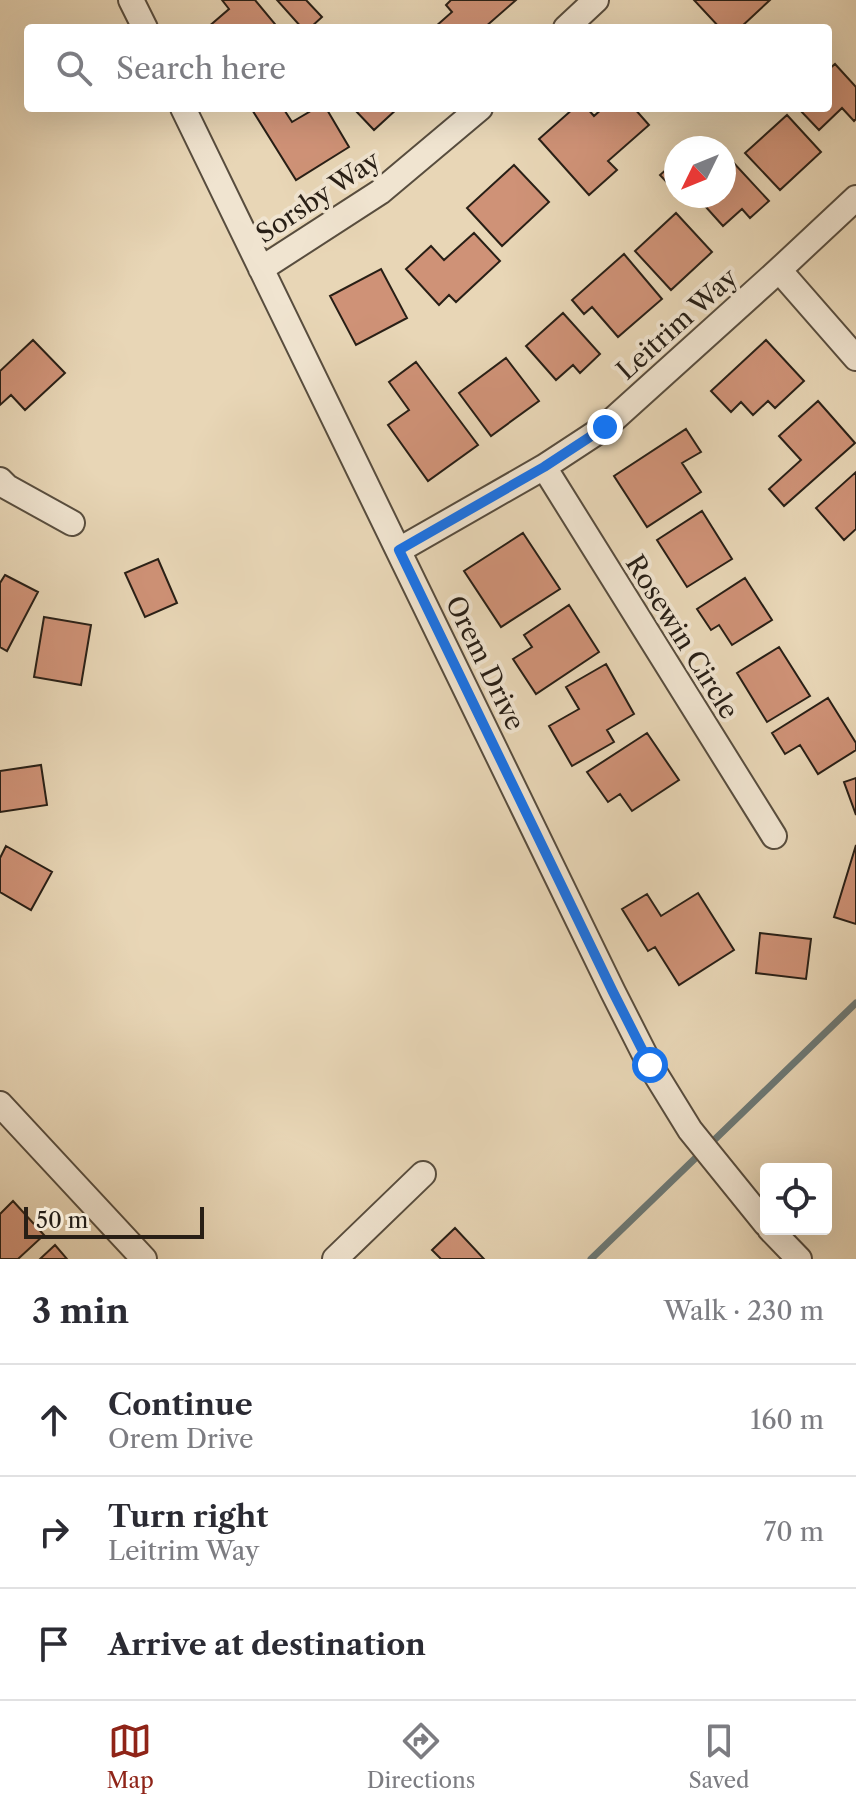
<!DOCTYPE html>
<html lang="en">
<head>
<meta charset="utf-8">
<style>
  :root { --surface:#fff; --page:#f7f7f7; --text:#2b2b33; --muted:#7c7c81; --line:#e1e1e2; --accent:#8f2418 }
  body { margin:0; font-family:"Libre Caslon Text",serif; background:var(--page); color:var(--text) }
  .controls { position:absolute; right:24px; bottom:24px; display:grid; overflow:hidden; border-radius:8px; box-shadow:0 8px 32px #0002 }
  .controls button { width:72px; height:72px; display:grid; place-items:center; padding:0; border:0; border-bottom:2px solid var(--line); background:var(--surface); color:var(--text); font:40px sans-serif }
  .compass { position:absolute; left:664px; top:136px; width:72px; height:72px; border-radius:50%; background:var(--surface); box-shadow:0 8px 32px #0002; rotate:227deg }
  .scale { position:absolute; left:24px; bottom:20px; width:180px; box-sizing:border-box; padding-left:8px; border:4px solid #281f16; border-top:0; font-size:22px; line-height:28px; white-space:nowrap; color:#281f16; -webkit-text-stroke:6px #f0e4d0; paint-order:stroke }
  .stop { position:absolute; width:24px; height:24px; margin:-18px; border:6px solid #1a73e8; border-radius:50%; background:#fff }
  .stop.end { background:#1a73e8; border-color:#fff; box-shadow:0 2px 8px #0008 }
  .list { margin:0; padding:0; list-style:none }
  h2 { display:flex; justify-content:space-between; align-items:center; height:104px; margin:0; padding:0 32px; font-size:34px }
  h2 small { font-size:26px; font-weight:400; color:var(--muted) }
  .list li { display:grid; grid-template-columns:52px 1fr auto; gap:24px; align-items:center; box-sizing:border-box; height:112px; padding:0 32px; border-top:2px solid var(--line) }
  .list b { display:block; font-size:30px; white-space:nowrap }
  .list p { margin:0; font-size:26px; white-space:nowrap; color:var(--muted) }
  .list em { font-size:26px; font-style:normal; color:var(--muted) }
  .icon { flex:none; width:44px; height:44px; fill:none; stroke:currentColor; stroke-width:2; stroke-linecap:round; stroke-linejoin:round }
  .map { position:relative; flex:none; width:856px; height:1259px; overflow:hidden }
  .search { position:absolute; background:var(--surface); box-shadow:0 8px 32px #0002; left:24px; right:24px; top:24px; height:88px; display:flex; align-items:center; gap:20px; box-sizing:border-box; padding:0 28px; border-radius:8px; color:var(--muted); font-size:30px }
  .sheet { height:440px; background:var(--surface) }
  nav { display:flex; justify-content:space-around; align-items:center; box-sizing:border-box; height:112px; border-top:2px solid var(--line); background:var(--surface); font-size:22px; color:var(--muted) }
  nav a { display:grid; justify-items:center; gap:4px }
  nav .on { color:var(--accent) }
  .map>svg:first-child { display:block }
</style>
</head>
<body>
<div class="map">
<svg width="856" height="1259" viewBox="0 0 856 1259">
  <rect width="100%" height="100%" fill="#e8d6b6"/>
  <filter id="stains"><feTurbulence type="fractalNoise" baseFrequency=".0025" numOctaves="4"/><feColorMatrix values="0 0 0 0 .2 0 0 0 0 .09 0 0 0 0 .02 0 0 0 .5 -.17"/></filter>
  <radialGradient id="worn" r=".72"><stop offset=".6" stop-color="#630" stop-opacity="0"/><stop offset="1" stop-color="#630" stop-opacity=".3"/></radialGradient>
  <g fill="none" stroke-linecap="round" stroke-linejoin="round">
    <path stroke="#6d7a77" stroke-width="7" d="M 591,1259 L 856,1003"/>
  </g>
  <path fill="#cf9277" stroke="#281f16" stroke-width="2" d="M 222,0 L 255,0 L 275,24 L 270,28 L 207,28 L 229,9 Z
    M 277,0 L 306,0 L 322,17 L 310,28 L 302,28 Z
    M 451,0 L 516,0 L 484,28 L 437,28 L 435,27 L 452,12 L 446,5 Z
    M 694,0 L 770,0 L 740,28 L 720,28 Z
    M 835,64 L 856,87 L 856,119 L 854,121 L 842,108 L 819,130 L 798,108 L 828,108 L 828,70 Z
    M 251,108 L 283,108 L 292,122 L 316,108 L 326,108 L 349,147 L 296,180 Z
    M 353,108 L 398,108 L 374,130 Z
    M 574,108 L 587,108 L 594,116 L 603,108 L 634,108 L 649,125 L 608,161 L 617,170 L 589,195 L 539,139 Z
    M 787,115 L 821,152 L 780,190 L 745,153 Z
    M 731,160 L 769,201 L 750,218 L 742,209 L 723,226 L 696,196 L 724,196 L 724,166 Z
    M 676,161 L 676,192 L 660,175 Z
    M 514,165 L 549,202 L 502,246 L 467,208 Z
    M 676,213 L 712,252 L 671,290 L 635,251 Z
    M 474,233 L 500,261 L 456,302 L 449,295 L 439,305 L 406,269 L 431,246 L 444,260 Z
    M 624,254 L 662,299 L 618,337 L 592,307 L 584,314 L 572,300 Z
    M 381,269 L 407,318 L 356,345 L 330,296 Z
    M 563,313 L 600,354 L 580,373 L 573,365 L 556,380 L 526,346 Z
    M 33,340 L 65,373 L 25,410 L 11,395 L 0,405 L 0,371 Z
    M 766,340 L 804,381 L 775,408 L 768,401 L 753,415 L 741,402 L 731,412 L 711,391 Z
    M 506,358 L 539,401 L 491,436 L 459,393 Z
    M 416,362 L 478,445 L 428,481 L 388,425 L 409,410 L 389,382 Z
    M 818,401 L 855,443 L 784,506 L 769,489 L 801,460 L 779,436 Z
    M 686,429 L 701,452 L 682,463 L 701,492 L 647,527 L 614,476 Z
    M 856,472 L 856,529 L 844,540 L 816,508 Z
    M 702,511 L 732,559 L 687,587 L 657,540 Z
    M 523,533 L 560,589 L 501,627 L 464,571 Z
    M 158,559 L 177,603 L 145,617 L 125,573 Z
    M 5,575 L 38,592 L 7,651 L 0,647 L 0,583 Z
    M 745,578 L 772,620 L 732,645 L 719,625 L 711,630 L 697,609 Z
    M 569,605 L 599,652 L 536,694 L 513,659 L 532,647 L 524,635 Z
    M 44,617 L 91,625 L 81,685 L 34,677 Z
    M 779,647 L 810,696 L 767,722 L 737,673 Z
    M 606,664 L 634,714 L 607,730 L 614,742 L 572,766 L 549,726 L 579,709 L 566,687 Z
    M 828,698 L 856,743 L 856,750 L 818,774 L 800,745 L 785,754 L 772,733 Z
    M 647,733 L 679,780 L 632,811 L 620,794 L 608,802 L 587,772 Z
    M 41,765 L 47,805 L 0,812 L 0,771 Z
    M 856,778 L 856,815 L 844,782 Z
    M 856,845 L 856,924 L 834,917 Z
    M 6,846 L 52,872 L 31,910 L 0,892 L 0,858 Z
    M 698,893 L 734,950 L 679,985 L 655,947 L 648,951 L 622,909 L 647,894 L 661,916 Z
    M 760,933 L 811,939 L 806,979 L 756,973 Z
    M 13,1201 L 44,1235 L 18,1259 L 0,1259 L 0,1214 Z
    M 455,1228 L 484,1259 L 441,1259 L 432,1250 Z
    M 55,1245 L 67,1259 L 40,1259 Z"/>
  <g fill="none" stroke-linecap="round" stroke-linejoin="round">
    <defs>
      <path id="street" d="M 131,0 L 145,28
        M 566,28 L 596,0
        M 183,108 L 613,992 L 650,1065 L 690,1130 L 766,1224
        M 261,269 L 380,192 L 480,108
        M 779,270 L 856,358
        M 544,467 L 774,836
        M 0,480 L 7,487 L 72,523
        M 399,550 L 544,467 L 605,427 L 779,270 L 856,198
        M 0,1104 L 144,1259
        M 770,1229 L 799,1259
        M 335,1259 L 423,1174"/>
    </defs>
    <use href="#street" stroke="#584d3e" stroke-width="28"/>
    <use href="#street" stroke="#f0e4d0" stroke-width="24"/>
  </g>
  <g fill="none" stroke-linecap="round" stroke-linejoin="round">
    <path stroke="#1a73e8" stroke-width="10" d="M 605,427 L 544,467 L 399,550 L 613,992 L 650,1065"/>
  </g>
  <g text-anchor="middle" dominant-baseline="central" stroke-width="8" stroke-linejoin="round" paint-order="stroke">
    <g font-size="26" fill="#281f16" stroke="#f0e4d0">
      <text transform="translate(318 197) rotate(-34)">Sorsby Way</text>
      <text transform="translate(677 324) rotate(-42)">Leitrim Way</text>
      <text transform="translate(682 637) rotate(58)">Rosewin Circle</text>
      <text transform="translate(485 663) rotate(64)">Orem Drive</text>
    </g>
  </g>
  <rect width="100%" height="100%" filter="url(#stains)"/>
  <rect width="100%" height="100%" fill="url(#worn)"/>
</svg>
<div class="controls">
<button><svg class="icon" aria-label="locate" viewBox="0 0 24 24"><circle cx="12" cy="12" r="6"/><path d="M12 2v4M12 18v4M2 12h4M18 12h4"/></svg></button>
</div>
<svg class="compass" viewBox="-18 -18 36 36"><path d="M0-13l5 13h-10z" fill="#e53935"/><path d="M0 13l5-13h-10z" fill="#7c7c81"/></svg>
<div class="scale">50 m</div>
<div class="stop" style="left:650px;top:1065px"></div>
<div class="stop end" style="left:605px;top:427px"></div>
<div class="search"><svg class="icon" aria-label="search" viewBox="0 0 24 24"><circle cx="10" cy="10" r="6"/><path d="M15 15l6 6"/></svg>Search here</div>
</div>
<section class="sheet">
<h2>3 min<small>Walk · 230 m</small></h2>
<ul class="list">
<li><svg class="icon" aria-label="ahead" viewBox="0 0 24 24"><path d="M12 20V5M6 11l6-6 6 6"/></svg><div><b>Continue</b><p>Orem Drive</p></div><em>160 m</em></li>
<li><svg class="icon" aria-label="right" viewBox="0 0 24 24"><path d="M7 20v-9h11M14 6l5 5-5 5"/></svg><div><b>Turn right</b><p>Leitrim Way</p></div><em>70 m</em></li>
<li><svg class="icon" aria-label="arrive" viewBox="0 0 24 24"><path d="M6 21V4h12l-3 4 3 4H6"/></svg><div><b>Arrive at destination</b></div></li>
</ul>
</section>
<nav>
<a class="on"><svg class="icon" aria-label="map" viewBox="0 0 24 24"><path d="M3 6l6-2 6 2 6-2v14l-6 2-6-2-6 2zM9 4v14M15 6v14"/></svg>Map</a>
<a><svg class="icon" aria-label="directions" viewBox="0 0 24 24"><path d="M12 3l9 9-9 9-9-9zM9 14v-3h6M13 9l2 2-2 2"/></svg>Directions</a>
<a><svg class="icon" aria-label="saved" viewBox="0 0 24 24"><path d="M7 4h10v16l-5-4-5 4z"/></svg>Saved</a>
</nav>
</body>
</html>
